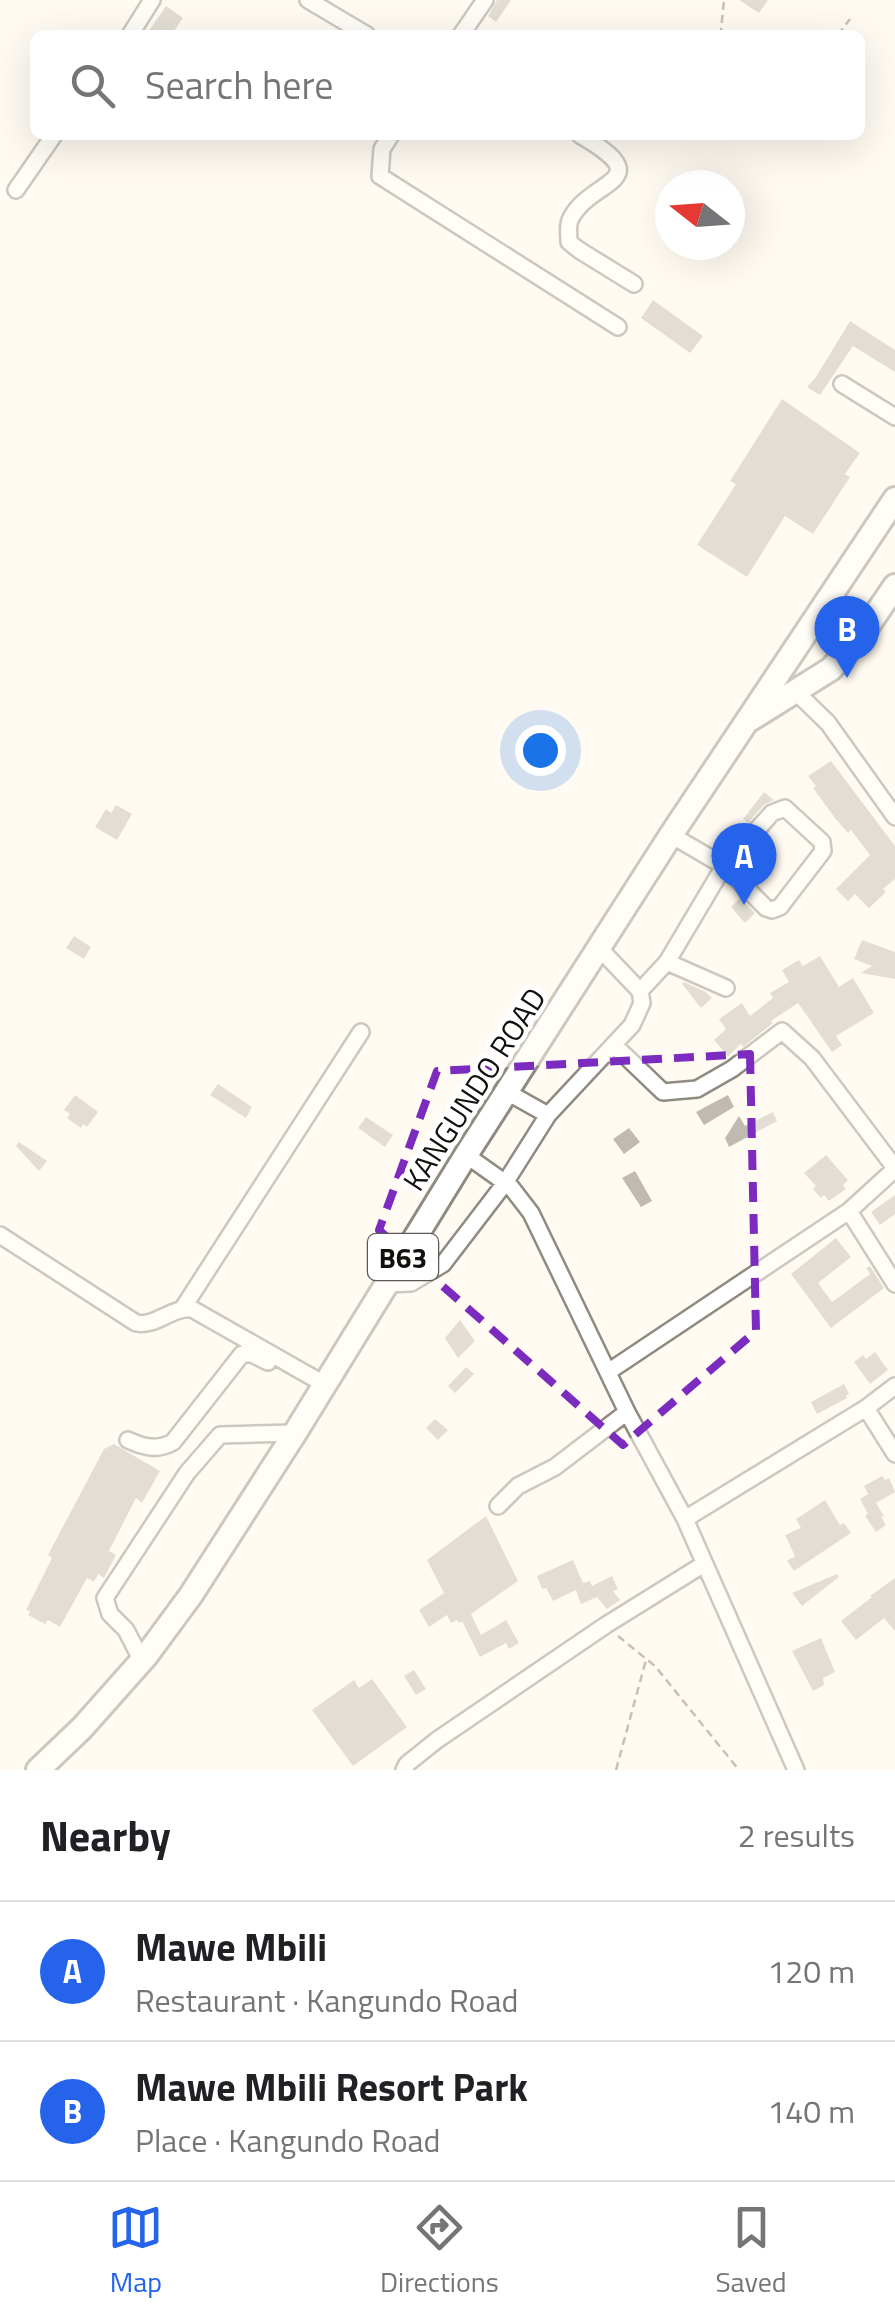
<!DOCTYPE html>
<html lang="en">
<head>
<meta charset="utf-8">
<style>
  :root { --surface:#fff; --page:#f2f2f2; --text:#202124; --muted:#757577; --line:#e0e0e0; --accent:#2563eb }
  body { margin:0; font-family:"Titillium Web",sans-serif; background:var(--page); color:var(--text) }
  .compass { position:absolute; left:655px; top:170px; width:90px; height:90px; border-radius:50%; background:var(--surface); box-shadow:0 10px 40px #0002; rotate:287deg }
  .you { position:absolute; left:540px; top:750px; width:35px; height:35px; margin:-25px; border:8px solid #fff; border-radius:50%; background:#1a73e8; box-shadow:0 0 0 15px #1a73e833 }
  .badge { display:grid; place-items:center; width:65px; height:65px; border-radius:50%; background:var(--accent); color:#fff; font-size:32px; font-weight:700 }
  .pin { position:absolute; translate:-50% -82px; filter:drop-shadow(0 2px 5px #0008) }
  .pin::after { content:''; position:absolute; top:52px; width:35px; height:30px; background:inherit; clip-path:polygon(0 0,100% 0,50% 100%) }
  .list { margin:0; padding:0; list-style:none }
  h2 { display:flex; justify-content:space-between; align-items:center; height:130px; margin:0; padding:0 40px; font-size:42px }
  h2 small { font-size:32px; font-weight:400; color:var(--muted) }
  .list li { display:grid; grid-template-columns:65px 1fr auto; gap:30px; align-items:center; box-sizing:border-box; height:140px; padding:0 40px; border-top:2px solid var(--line) }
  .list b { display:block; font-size:38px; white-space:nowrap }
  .list p { margin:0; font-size:32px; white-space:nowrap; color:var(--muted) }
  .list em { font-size:32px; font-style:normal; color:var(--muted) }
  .icon { flex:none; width:55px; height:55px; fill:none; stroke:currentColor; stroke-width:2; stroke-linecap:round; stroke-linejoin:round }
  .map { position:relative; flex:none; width:895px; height:1770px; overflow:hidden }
  .search { position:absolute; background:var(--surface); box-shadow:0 10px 40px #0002; left:30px; right:30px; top:30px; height:110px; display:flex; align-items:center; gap:25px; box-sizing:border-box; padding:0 35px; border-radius:15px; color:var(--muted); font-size:38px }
  .sheet { height:410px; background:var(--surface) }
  nav { display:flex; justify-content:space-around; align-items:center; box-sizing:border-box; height:140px; border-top:2px solid var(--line); background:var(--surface); font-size:28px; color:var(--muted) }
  nav a { display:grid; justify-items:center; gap:5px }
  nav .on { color:var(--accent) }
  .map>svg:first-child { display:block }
</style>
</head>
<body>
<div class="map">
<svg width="895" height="1770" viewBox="0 0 895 1770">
  <rect width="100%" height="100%" fill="#fffbf2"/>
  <path fill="#bfbbb0" d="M 497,0 L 511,0 L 496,22 L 488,16 Z
    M 739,0 L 768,0 L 759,13 Z
    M 166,6 L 183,18 L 171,35 L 146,35 Z
    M 653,300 L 703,336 L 690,353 L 641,318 Z
    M 850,321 L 895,350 L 895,372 L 853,346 L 820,395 L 807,387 L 816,377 Z
    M 782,399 L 860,453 L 845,474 L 850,477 L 813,534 L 785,516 L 747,577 L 697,545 L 736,484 L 730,481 Z
    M 831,761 L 895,846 L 895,879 L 883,889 L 886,892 L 869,908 L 855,894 L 848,901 L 836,889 L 870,855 L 851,830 L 848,833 L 835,818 L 813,788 L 816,786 L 808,776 Z
    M 764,792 L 774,800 L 764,805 L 748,823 L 743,819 Z
    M 116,805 L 132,814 L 117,840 L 95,827 L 106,809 L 111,813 Z
    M 740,898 L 755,913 L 745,923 L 731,907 Z
    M 74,936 L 91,947 L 84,959 L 66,948 Z
    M 862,940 L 895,952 L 895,979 L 861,973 L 872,966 L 854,959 Z
    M 820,956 L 839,987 L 853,978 L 874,1013 L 836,1036 L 842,1045 L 832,1052 L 798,1003 L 771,1021 L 773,1023 L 743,1047 L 741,1044 L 728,1056 L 714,1040 L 726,1029 L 719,1019 L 742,1003 L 750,1016 L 773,998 L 770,993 L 789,982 L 782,970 L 799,960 L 803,966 Z
    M 684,982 L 706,992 L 712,998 L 701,1008 L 682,984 Z
    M 218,1084 L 252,1107 L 246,1118 L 210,1095 Z
    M 75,1095 L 98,1112 L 87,1127 L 83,1124 L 81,1128 L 67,1118 L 70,1114 L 64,1110 Z
    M 728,1095 L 734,1107 L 704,1125 L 696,1112 Z
    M 773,1112 L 777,1121 L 729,1147 L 725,1138 L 739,1116 L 745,1126 Z
    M 366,1117 L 393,1135 L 385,1147 L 358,1128 Z
    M 629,1128 L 640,1142 L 624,1154 L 613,1139 Z
    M 19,1142 L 47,1161 L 39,1171 L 16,1146 Z
    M 826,1155 L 848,1180 L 843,1185 L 846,1189 L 829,1201 L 824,1195 L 821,1198 L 813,1189 L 816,1186 L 804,1173 Z
    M 635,1171 L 652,1201 L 641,1207 L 622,1178 Z
    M 895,1195 L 895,1214 L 880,1225 L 871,1212 Z
    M 836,1238 L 851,1257 L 818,1283 L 832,1302 L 870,1274 L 866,1268 L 870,1266 L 884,1288 L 831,1328 L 791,1274 Z
    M 460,1320 L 475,1341 L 458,1358 L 445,1338 Z
    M 875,1352 L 888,1370 L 870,1384 L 854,1362 L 863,1355 L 866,1359 Z
    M 466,1367 L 474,1374 L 455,1393 L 448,1386 Z
    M 844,1384 L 849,1394 L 846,1396 L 847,1398 L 817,1414 L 811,1402 Z
    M 435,1419 L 448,1430 L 438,1440 L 426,1428 Z
    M 114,1444 L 160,1471 L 142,1503 L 136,1498 L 109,1551 L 116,1555 L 104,1578 L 98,1574 L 94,1582 L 87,1578 L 60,1627 L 48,1620 L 45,1624 L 28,1615 L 30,1611 L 26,1610 L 52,1558 L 48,1555 L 104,1449 Z
    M 882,1476 L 885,1480 L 889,1478 L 895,1492 L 876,1503 L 884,1516 L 881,1517 L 886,1525 L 876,1532 L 865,1516 L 868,1514 L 860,1499 L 868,1494 L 864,1486 Z
    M 825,1500 L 840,1525 L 844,1523 L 851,1533 L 794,1571 L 787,1561 L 795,1556 L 785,1535 L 801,1528 L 796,1519 Z
    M 486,1516 L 518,1581 L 471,1614 L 481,1635 L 506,1620 L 519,1643 L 509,1649 L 506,1643 L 480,1657 L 462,1621 L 459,1623 L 457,1620 L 451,1623 L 447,1615 L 429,1627 L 419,1610 L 444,1593 L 427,1560 Z
    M 573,1560 L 583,1583 L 590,1581 L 592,1586 L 612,1576 L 618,1589 L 613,1591 L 620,1600 L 607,1609 L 597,1597 L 581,1604 L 576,1590 L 553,1601 L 546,1588 L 542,1589 L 537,1576 Z
    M 837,1574 L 839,1577 L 802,1606 L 792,1593 Z
    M 895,1578 L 895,1631 L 884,1618 L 856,1640 L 841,1621 L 872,1597 L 870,1596 Z
    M 821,1638 L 835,1672 L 823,1678 L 824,1685 L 813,1691 L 792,1651 Z
    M 414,1670 L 426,1689 L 416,1695 L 404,1676 Z
    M 372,1679 L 407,1727 L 353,1766 L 312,1710 L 354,1680 L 359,1688 Z"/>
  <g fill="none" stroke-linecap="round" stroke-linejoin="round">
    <defs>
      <path id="minor" d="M 308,0 L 367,35
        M 130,35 L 152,0
        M 461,35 L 485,0
        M 391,135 L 382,149 L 380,176 L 618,327
        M 580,135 C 661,182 592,178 571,218 C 567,225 569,234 569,242 L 579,250 L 634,284
        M 16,190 L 54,135
        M 842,384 L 895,417
        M 796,692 L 828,723 L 895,817
        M 667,962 L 726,988
        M 640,991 L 667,962 L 724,866 L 772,813 L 785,808 L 822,842 L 823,851 L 780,907 L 772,910 L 766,908 L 724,866 L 671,835
        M 614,1045 L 663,1092 L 697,1089 L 732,1069 L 782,1031 L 812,1058 L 895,1168
        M 507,1092 L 548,1115
        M 466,1155 L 511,1187 L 531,1213 L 627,1412 L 685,1519 L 866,1408 L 895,1386
        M 849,1211 L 895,1169
        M 0,1235 L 136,1323 C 156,1327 171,1307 192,1309 L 324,1384
        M 386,1284 L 411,1283 L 443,1264 L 505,1183 L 548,1115 L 632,1025 L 642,1003 L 640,991 L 600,949
        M 183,1308 L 361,1032
        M 608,1372 L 849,1211 L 895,1284
        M 866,1408 L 895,1454
        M 128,1440 C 143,1447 158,1451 173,1442 L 242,1354 L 252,1354 L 268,1362
        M 498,1506 L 518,1486 L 555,1467 L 627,1412
        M 685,1519 L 796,1770
        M 142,1661 L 126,1630 L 110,1614 L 105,1598 L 187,1473 L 220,1435 L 295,1433
        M 404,1770 L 407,1764 L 437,1740 L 606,1625 L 704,1564"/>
      <path id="highway" d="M 751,719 L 831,669 L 863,633 L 895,586
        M 38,1770 L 82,1728 L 146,1656 L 191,1595 L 295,1433 L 466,1155 L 671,835 L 895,499"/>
    </defs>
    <use href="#minor" stroke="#908b81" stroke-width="20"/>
    <use href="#highway" stroke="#908b81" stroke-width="28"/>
    <path stroke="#7e7b74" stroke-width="2.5" stroke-dasharray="8 5" stroke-linecap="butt" d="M 423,34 L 423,35
      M 718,35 L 721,30 L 724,0
      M 838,35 L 850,19
      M 618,1636 L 655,1666 L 739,1770
      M 616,1770 L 646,1660"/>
    <use href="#minor" stroke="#fff" stroke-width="15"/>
    <use href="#highway" stroke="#fff" stroke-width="22"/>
  </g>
  <path d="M0 0H895V1770H0ZM 750,1054 L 756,1331 L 623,1445 L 379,1230 L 437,1071 Z" fill="#fffbf2" fill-opacity=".55" fill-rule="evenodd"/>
  <path fill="none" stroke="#7b2cbf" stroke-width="8" stroke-dasharray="20 12" stroke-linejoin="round" d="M 750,1054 L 756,1331 L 623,1445 L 379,1230 L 437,1071 Z"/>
  <g text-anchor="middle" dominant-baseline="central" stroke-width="9" stroke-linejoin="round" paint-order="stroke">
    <rect fill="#fff" stroke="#595855" stroke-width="2.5" x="368" y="1234" width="70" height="46" rx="8"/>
    <g font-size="28" font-weight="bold" fill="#12100c">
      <text x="403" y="1257">B63</text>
    </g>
    <g font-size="30" fill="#12100c" stroke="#fff">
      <text transform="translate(474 1089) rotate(-57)">KANGUNDO ROAD</text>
    </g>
  </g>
</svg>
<svg class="compass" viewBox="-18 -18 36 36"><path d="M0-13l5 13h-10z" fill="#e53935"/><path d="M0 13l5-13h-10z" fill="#757577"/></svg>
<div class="you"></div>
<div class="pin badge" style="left:744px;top:905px">A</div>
<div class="pin badge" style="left:847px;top:678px">B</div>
<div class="search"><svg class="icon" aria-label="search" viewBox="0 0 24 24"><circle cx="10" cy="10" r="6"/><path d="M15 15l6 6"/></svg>Search here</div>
</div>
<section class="sheet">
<h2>Nearby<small>2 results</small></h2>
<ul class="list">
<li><span class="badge">A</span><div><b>Mawe Mbili</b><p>Restaurant · Kangundo Road</p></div><em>120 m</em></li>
<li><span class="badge">B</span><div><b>Mawe Mbili Resort Park</b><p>Place · Kangundo Road</p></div><em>140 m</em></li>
</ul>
</section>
<nav>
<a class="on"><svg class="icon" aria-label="map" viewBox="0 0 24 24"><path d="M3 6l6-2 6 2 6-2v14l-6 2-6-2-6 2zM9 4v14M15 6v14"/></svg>Map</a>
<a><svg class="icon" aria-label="directions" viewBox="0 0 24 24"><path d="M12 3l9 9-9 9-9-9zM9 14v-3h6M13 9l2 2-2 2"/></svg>Directions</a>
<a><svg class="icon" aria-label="saved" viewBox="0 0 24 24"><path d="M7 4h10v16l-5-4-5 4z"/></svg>Saved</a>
</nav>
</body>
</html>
